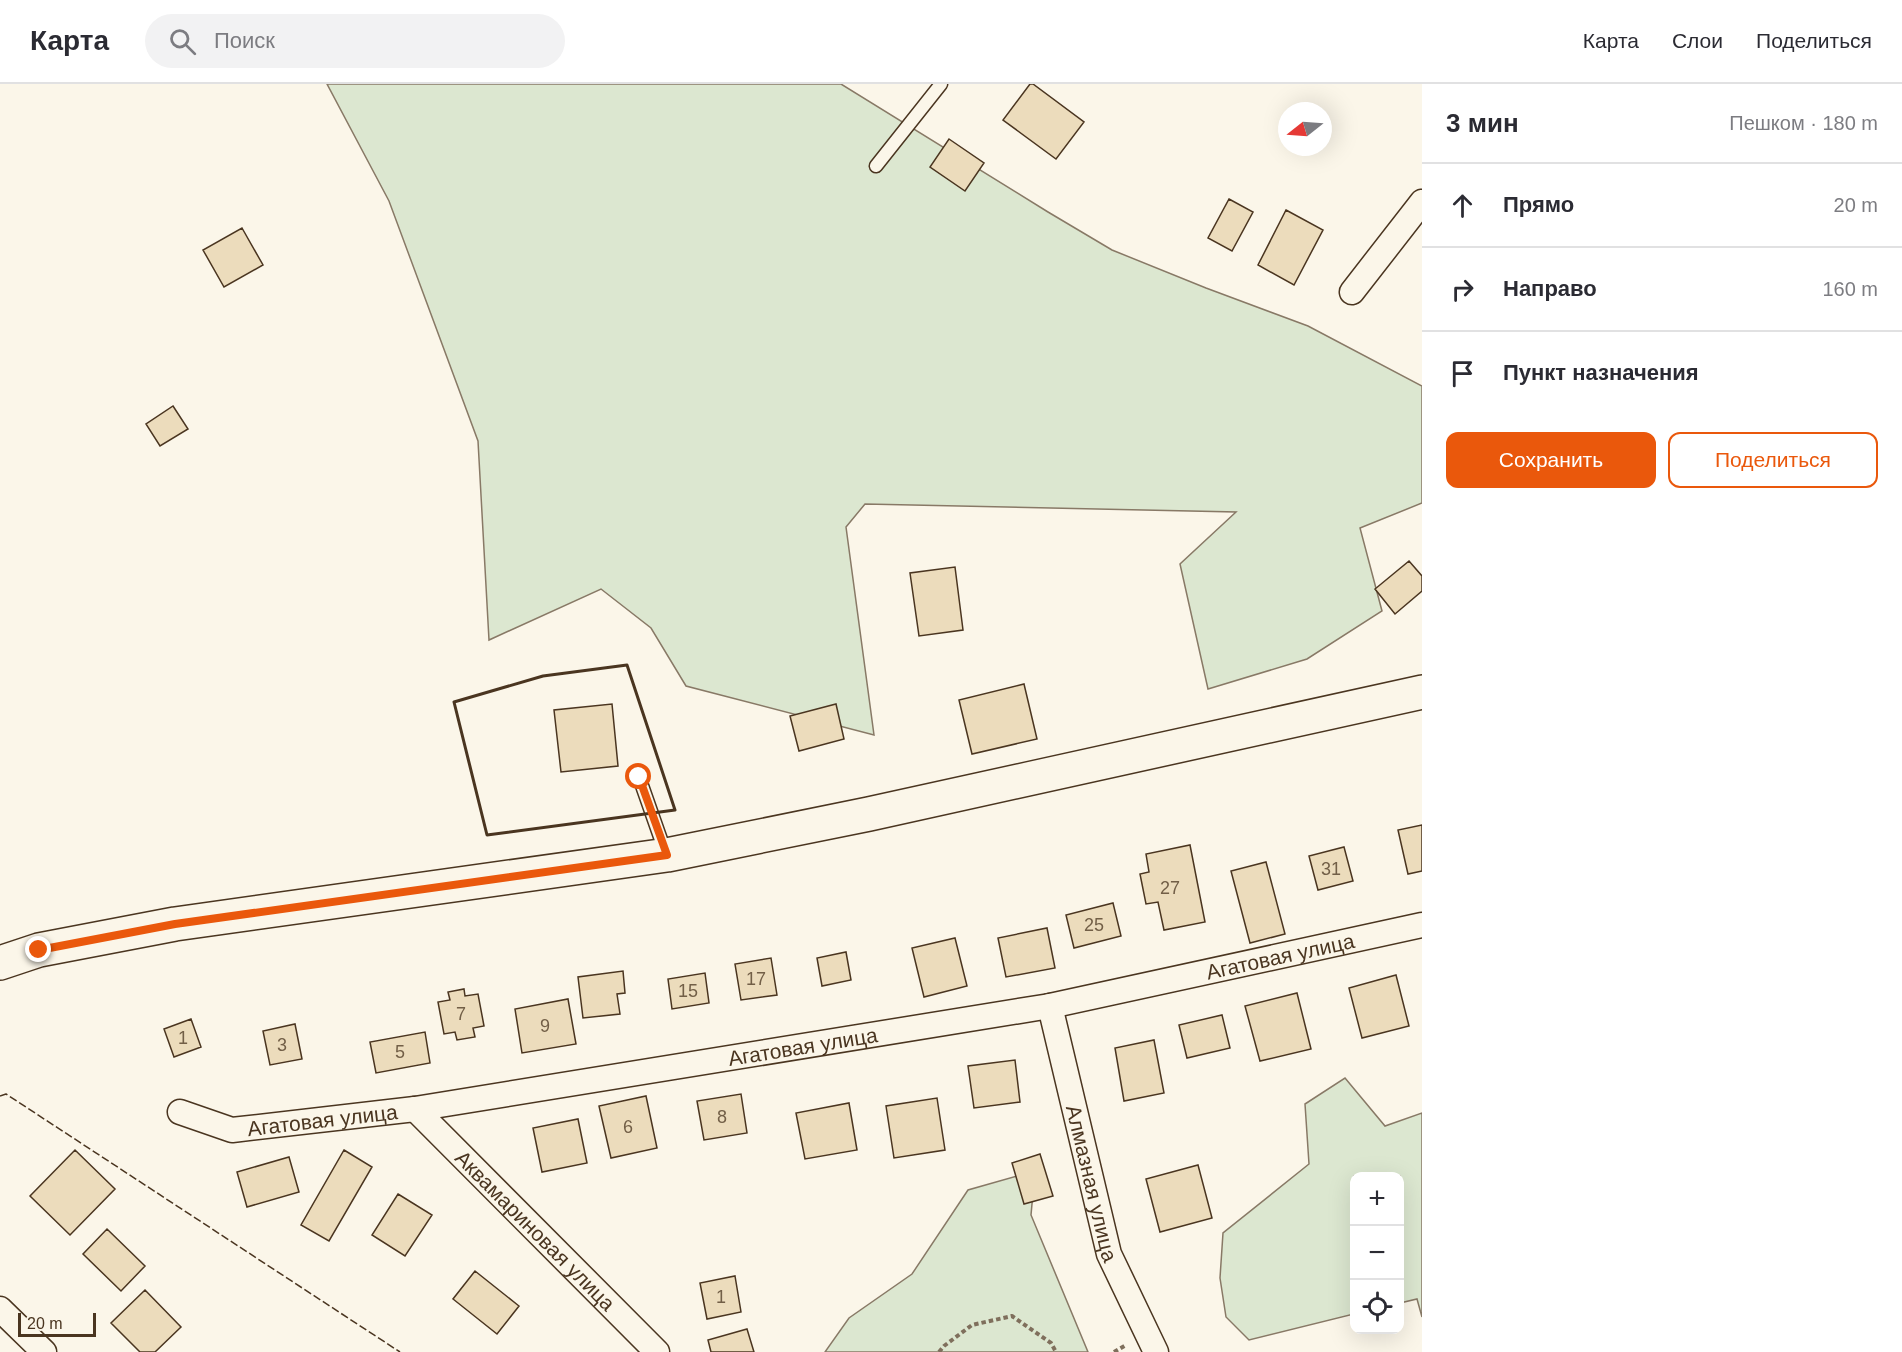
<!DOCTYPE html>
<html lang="ru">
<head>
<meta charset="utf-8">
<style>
  :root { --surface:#fff; --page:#f2f2f3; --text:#2b2b33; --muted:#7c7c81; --line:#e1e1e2; --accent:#ea580c }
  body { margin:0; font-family:Arial,sans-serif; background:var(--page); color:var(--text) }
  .controls { position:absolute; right:18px; bottom:18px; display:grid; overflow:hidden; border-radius:12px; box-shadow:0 6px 24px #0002 }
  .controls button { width:54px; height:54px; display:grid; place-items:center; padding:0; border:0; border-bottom:2px solid var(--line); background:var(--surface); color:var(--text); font:30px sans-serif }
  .compass { position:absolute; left:1278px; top:18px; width:54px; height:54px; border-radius:50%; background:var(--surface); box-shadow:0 6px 24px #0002; rotate:253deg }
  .scale { position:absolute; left:18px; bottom:15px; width:78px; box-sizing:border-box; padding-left:6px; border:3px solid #4a3520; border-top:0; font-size:16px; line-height:21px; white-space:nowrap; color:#4a3520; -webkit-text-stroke:4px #fbf6e9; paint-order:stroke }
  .stop { position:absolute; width:18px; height:18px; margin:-14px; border:4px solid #ea580c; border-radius:50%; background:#fff }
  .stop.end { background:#ea580c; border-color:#fff; box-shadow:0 2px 6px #0008 }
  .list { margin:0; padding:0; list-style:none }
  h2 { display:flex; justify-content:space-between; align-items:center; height:78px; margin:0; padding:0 24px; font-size:26px }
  h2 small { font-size:20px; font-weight:400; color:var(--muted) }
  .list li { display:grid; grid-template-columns:39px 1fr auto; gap:18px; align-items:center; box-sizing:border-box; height:84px; padding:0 24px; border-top:2px solid var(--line) }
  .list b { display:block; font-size:22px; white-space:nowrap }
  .list em { font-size:20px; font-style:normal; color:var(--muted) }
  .actions { display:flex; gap:12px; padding:18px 24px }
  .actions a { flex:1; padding:14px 0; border:2px solid var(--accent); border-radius:12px; text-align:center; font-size:21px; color:var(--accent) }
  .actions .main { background:var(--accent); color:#fff }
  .icon { flex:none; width:33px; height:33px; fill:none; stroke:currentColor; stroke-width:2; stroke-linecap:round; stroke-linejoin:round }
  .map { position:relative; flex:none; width:1422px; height:1268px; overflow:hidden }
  header { display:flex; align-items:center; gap:36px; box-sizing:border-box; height:84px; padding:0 30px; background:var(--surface); border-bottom:2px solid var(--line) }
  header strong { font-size:28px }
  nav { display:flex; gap:33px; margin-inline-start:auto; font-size:21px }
  .search { width:420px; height:54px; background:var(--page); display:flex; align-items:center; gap:15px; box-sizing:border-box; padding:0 21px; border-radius:33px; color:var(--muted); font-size:22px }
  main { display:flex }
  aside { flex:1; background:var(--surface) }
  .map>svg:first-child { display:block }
</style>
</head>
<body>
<header>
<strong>Карта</strong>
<div class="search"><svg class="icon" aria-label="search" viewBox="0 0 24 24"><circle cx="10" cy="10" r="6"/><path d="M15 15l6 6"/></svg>Поиск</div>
<nav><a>Карта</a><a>Слои</a><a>Поделиться</a></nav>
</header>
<main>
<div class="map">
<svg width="1422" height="1268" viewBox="0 0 1422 1268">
  <rect width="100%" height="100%" fill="#fbf6e9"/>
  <path fill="#dce7d0" stroke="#887966" stroke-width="1.5" d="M 327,0 L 841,0 L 1048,128 L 1112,166 L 1206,204 L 1308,242 L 1422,302 L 1422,419 L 1360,444 L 1382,527 L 1307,575 L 1208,605 L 1180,480 L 1236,428 L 865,420 L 846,443 L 874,651 L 686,602 L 651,544 L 601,505 L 489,556 L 478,357 L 389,117 Z
    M 1345,994 L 1385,1042 L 1422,1029 L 1422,1233 L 1417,1215 L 1400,1219 L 1400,1092 L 1354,1092 L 1354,1230 L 1249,1256 L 1226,1233 L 1220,1194 L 1223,1149 L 1309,1080 L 1305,1020 Z
    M 1035,1087 L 1031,1131 L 1088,1268 L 825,1268 L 849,1234 L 912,1190 L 968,1106 Z"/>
  <path fill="#ecdcbc" stroke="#4a3520" stroke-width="1.5" d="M 1030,0 L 1033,0 L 1084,38 L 1056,75 L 1003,36 Z
    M 949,55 L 984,79 L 965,107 L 930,83 Z
    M 1229,115 L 1253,128 L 1232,167 L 1208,154 Z
    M 1286,126 L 1323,146 L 1294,201 L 1258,181 Z
    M 242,144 L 263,181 L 224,203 L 203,166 Z
    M 173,322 L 188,345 L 160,362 L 146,340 Z
    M 1409,477 L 1422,492 L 1422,507 L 1395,530 L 1375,505 Z
    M 955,483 L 963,546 L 919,552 L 910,489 Z
    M 1024,600 L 1037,655 L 972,670 L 959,616 Z
    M 612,620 L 618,682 L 561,688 L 554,626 Z
    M 836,620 L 844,655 L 799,667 L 790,632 Z
    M 1422,741 L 1422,787 L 1408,790 L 1398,746 Z
    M 1190,761 L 1205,838 L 1164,846 L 1158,818 L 1146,820 L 1140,790 L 1149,788 L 1146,770 Z
    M 1344,763 L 1353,797 L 1318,806 L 1309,772 Z
    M 1266,778 L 1285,850 L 1250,859 L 1231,787 Z
    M 1113,819 L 1121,852 L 1074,864 L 1066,831 Z
    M 1047,844 L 1055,884 L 1006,893 L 998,854 Z
    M 955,854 L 967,902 L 924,913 L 912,864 Z
    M 846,868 L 851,896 L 822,902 L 817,874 Z
    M 771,874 L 777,911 L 741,916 L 735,880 Z
    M 623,887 L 625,909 L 617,910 L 620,930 L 583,934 L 578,893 Z
    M 705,889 L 709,919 L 672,925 L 668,895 Z
    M 1396,891 L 1409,942 L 1362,954 L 1349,904 Z
    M 464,905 L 465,912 L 478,910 L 484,942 L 473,944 L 475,953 L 457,956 L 455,948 L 444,950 L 438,918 L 450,916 L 448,908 Z
    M 1297,909 L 1311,965 L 1260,977 L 1245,922 Z
    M 568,915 L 576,960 L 522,969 L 515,925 Z
    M 1222,931 L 1230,964 L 1187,974 L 1179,941 Z
    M 191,935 L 201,963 L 174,973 L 164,945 Z
    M 295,940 L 302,975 L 270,981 L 263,947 Z
    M 425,948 L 430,979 L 376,989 L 370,958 Z
    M 1154,956 L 1164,1009 L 1124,1017 L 1115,964 Z
    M 1015,976 L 1020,1018 L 974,1024 L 968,982 Z
    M 741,1010 L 747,1049 L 704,1056 L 697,1017 Z
    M 646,1012 L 657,1064 L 611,1074 L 599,1022 Z
    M 937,1014 L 945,1066 L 894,1074 L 886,1022 Z
    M 849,1019 L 857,1066 L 805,1075 L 796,1029 Z
    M 578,1035 L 587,1079 L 542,1088 L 533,1044 Z
    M 75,1066 L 115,1105 L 70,1151 L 30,1112 Z
    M 344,1066 L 372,1083 L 329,1157 L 301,1141 Z
    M 1040,1070 L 1053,1112 L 1024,1120 L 1012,1079 Z
    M 289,1073 L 299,1108 L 247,1123 L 237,1088 Z
    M 1198,1081 L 1212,1134 L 1160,1148 L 1146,1095 Z
    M 398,1110 L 432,1131 L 405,1172 L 372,1151 Z
    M 107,1145 L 145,1182 L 121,1207 L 83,1170 Z
    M 475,1187 L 519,1222 L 497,1250 L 453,1215 Z
    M 735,1192 L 741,1228 L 707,1235 L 700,1199 Z
    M 145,1206 L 181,1243 L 155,1268 L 140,1268 L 111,1239 Z
    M 747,1245 L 754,1268 L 711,1268 L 708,1256 Z"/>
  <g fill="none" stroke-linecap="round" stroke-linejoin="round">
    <defs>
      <path id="lane" d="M 876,82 L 941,0
        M 639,693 L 666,770"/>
      <g id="street">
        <path d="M 1352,208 L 1422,118"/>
        <path id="s1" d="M 1050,922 L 1109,1170 L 1156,1268"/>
        <path id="s2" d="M 415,1025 L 657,1268"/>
        <path id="s3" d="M 180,1028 L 232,1046 L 415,1025 L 1050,922 L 1422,841"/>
        <path d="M 0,1225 L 44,1268"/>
      </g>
      <path id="secondary" d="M 0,879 L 39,866 L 175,840 L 667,771 L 869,730 L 1422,608"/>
    </defs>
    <use href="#lane" stroke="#4a3520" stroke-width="15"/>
    <use href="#street" stroke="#4a3520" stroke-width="27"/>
    <use href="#secondary" stroke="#4a3520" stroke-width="36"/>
    <path stroke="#7f6f5c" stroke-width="4" stroke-dasharray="4.5 3" stroke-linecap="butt" d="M 939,1268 L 944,1262 L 972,1241 L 1012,1232 L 1051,1259 L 1056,1268
      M 1114,1268 L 1126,1261"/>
    <use href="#lane" stroke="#fbf6e9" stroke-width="12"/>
    <use href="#street" stroke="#fbf6e9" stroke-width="24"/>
    <use href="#secondary" stroke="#fbf6e9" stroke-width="33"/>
    <path stroke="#4a3520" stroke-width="1.5" stroke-dasharray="8 3" stroke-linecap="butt" d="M 0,1012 L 6,1010 L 400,1268"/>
    <path stroke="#4a3520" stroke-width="3" d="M 627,581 L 675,726 L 487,751 L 454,618 L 543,592 Z"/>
  </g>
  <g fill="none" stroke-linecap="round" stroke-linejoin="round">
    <path stroke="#ea580c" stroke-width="8" d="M 39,866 L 175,840 L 667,771 L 639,693"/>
  </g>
  <g text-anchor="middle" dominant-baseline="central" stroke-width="4.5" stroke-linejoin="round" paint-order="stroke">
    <g font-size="18" fill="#725f47">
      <text x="1331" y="785">31</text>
      <text x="1170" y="804">27</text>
      <text x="1094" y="841">25</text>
      <text x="756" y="895">17</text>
      <text x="688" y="907">15</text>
      <text x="461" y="930">7</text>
      <text x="545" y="942">9</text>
      <text x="183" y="954">1</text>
      <text x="282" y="961">3</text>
      <text x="400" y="968">5</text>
      <text x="722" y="1033">8</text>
      <text x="628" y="1043">6</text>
      <text x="721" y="1213">1</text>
    </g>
    <g font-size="21" fill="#4a3520" stroke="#fbf6e9">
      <text stroke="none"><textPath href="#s3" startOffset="1118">Агатовая улица</textPath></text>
      <text stroke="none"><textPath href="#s3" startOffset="632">Агатовая улица</textPath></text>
      <text stroke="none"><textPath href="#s3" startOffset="146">Агатовая улица</textPath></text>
      <text stroke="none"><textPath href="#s1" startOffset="182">Алмазная улица</textPath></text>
      <text stroke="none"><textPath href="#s2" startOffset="171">Аквамариновая улица</textPath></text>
    </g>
  </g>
</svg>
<div class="controls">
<button>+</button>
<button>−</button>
<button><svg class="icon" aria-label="locate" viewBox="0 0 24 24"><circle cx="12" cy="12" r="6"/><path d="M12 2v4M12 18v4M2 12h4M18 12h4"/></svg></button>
</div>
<svg class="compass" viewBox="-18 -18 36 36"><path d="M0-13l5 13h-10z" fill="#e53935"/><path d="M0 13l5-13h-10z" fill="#7c7c81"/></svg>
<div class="scale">20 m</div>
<div class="stop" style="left:639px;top:693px"></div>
<div class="stop end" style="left:39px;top:866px"></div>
</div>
<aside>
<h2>3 мин<small>Пешком · 180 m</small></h2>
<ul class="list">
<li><svg class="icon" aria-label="ahead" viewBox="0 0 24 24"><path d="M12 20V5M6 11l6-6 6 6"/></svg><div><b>Прямо</b></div><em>20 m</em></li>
<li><svg class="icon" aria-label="right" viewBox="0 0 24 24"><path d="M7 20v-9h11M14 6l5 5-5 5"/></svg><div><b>Направо</b></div><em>160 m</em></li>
<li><svg class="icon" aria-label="arrive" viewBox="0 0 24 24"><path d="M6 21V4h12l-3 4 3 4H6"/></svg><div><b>Пункт назначения</b></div></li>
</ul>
<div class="actions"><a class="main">Сохранить</a><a>Поделиться</a></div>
</aside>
</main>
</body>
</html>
